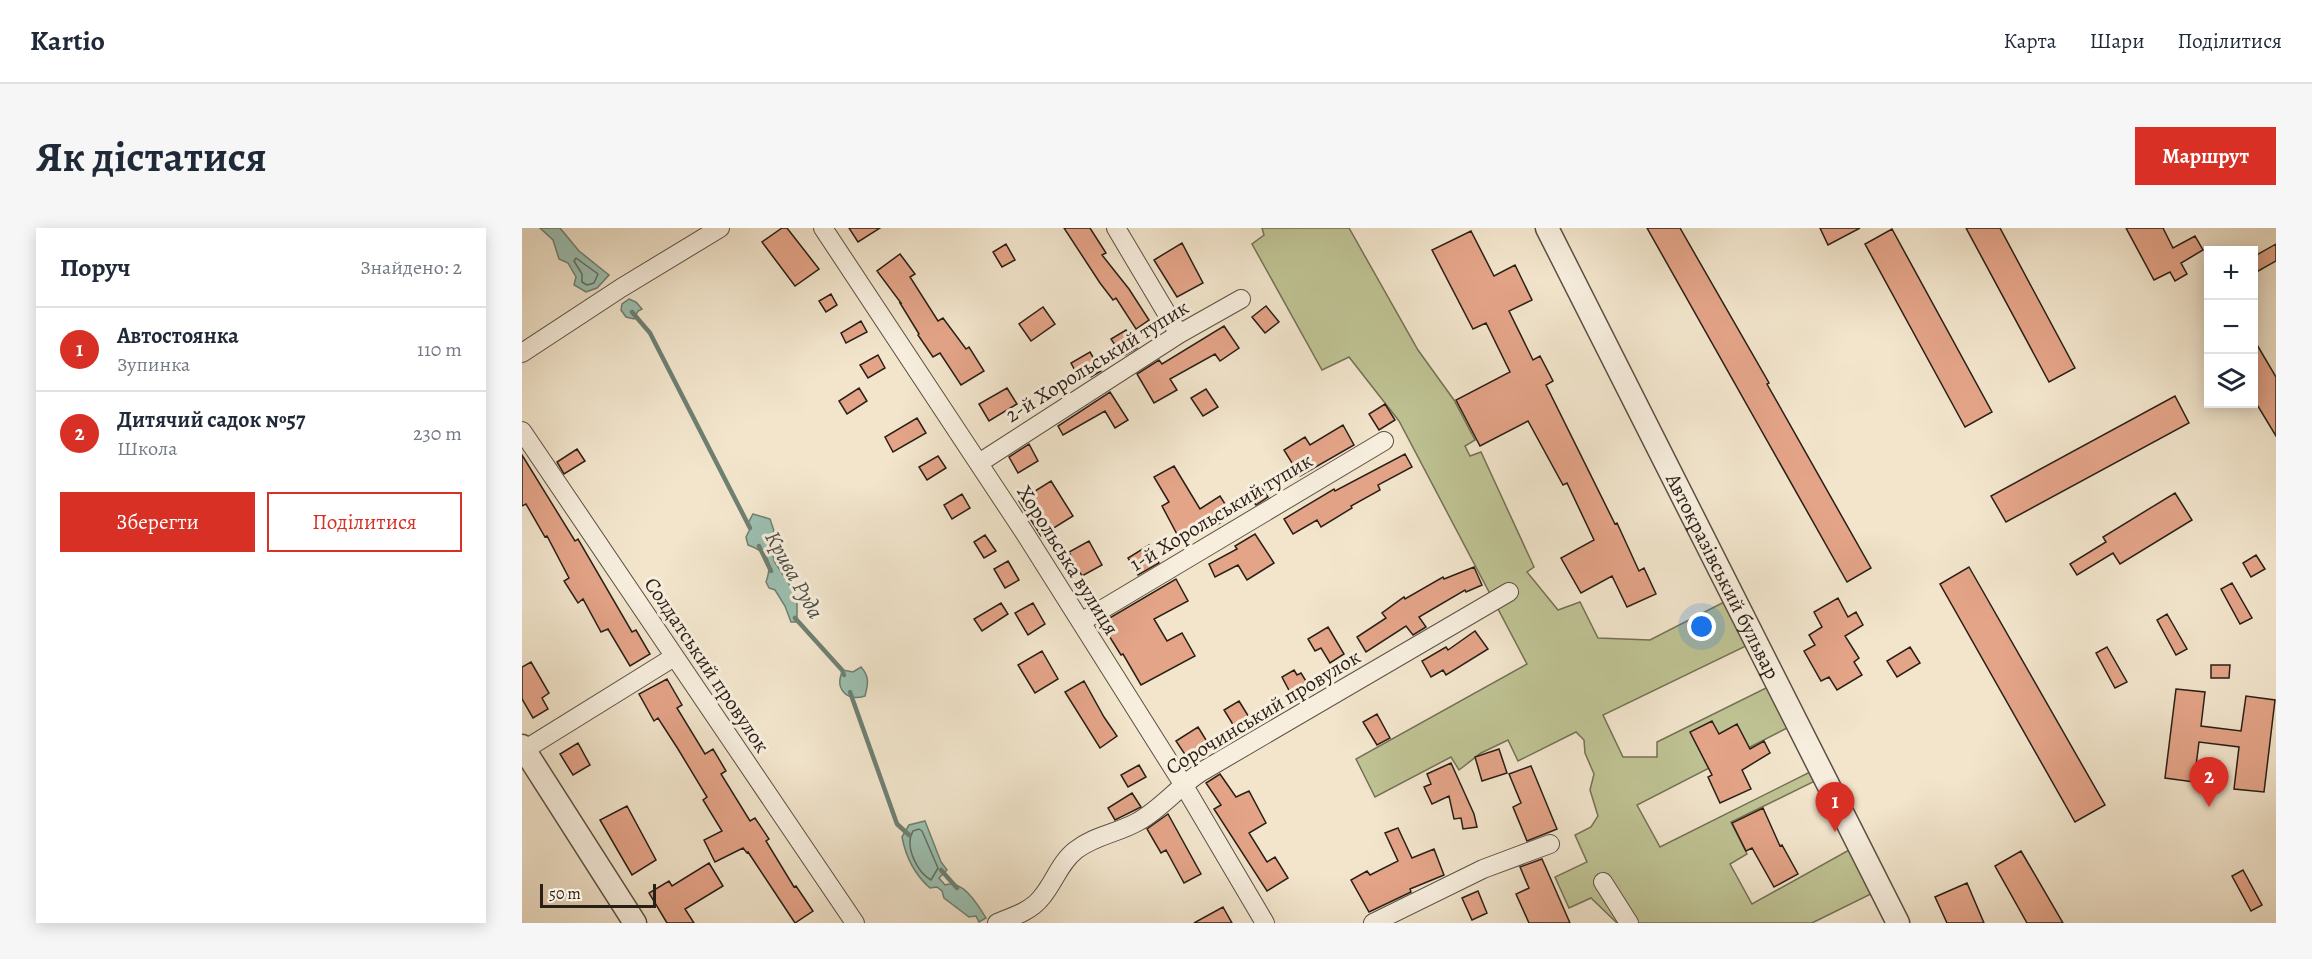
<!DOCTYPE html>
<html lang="uk">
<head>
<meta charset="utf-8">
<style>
  :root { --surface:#fff; --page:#f6f6f7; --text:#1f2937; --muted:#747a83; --line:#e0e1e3; --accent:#d93025 }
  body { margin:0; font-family:Alegreya,serif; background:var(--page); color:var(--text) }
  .controls { position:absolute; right:18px; top:18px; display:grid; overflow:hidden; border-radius:0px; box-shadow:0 3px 15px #0003 }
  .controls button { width:54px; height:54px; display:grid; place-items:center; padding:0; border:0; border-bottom:2px solid var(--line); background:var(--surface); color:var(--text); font:30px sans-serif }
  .scale { position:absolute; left:18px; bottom:15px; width:116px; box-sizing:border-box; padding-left:6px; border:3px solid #291f17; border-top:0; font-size:16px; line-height:21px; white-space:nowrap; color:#291f17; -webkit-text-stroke:4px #f7eede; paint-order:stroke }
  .you { position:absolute; left:1180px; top:399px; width:21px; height:21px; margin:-15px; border:4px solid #fff; border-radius:50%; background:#1a73e8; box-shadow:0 0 0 9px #1a73e833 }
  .badge { display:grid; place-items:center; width:39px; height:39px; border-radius:50%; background:var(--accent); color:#fff; font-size:20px; font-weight:700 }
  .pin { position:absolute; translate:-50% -50px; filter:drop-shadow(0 2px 3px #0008) }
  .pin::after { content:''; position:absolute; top:32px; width:21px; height:18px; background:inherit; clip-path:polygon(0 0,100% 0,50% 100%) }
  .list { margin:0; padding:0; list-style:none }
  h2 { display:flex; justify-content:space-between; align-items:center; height:78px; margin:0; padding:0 24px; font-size:26px }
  h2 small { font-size:20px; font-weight:400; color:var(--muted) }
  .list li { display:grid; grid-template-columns:39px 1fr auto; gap:18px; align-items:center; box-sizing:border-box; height:84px; padding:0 24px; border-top:2px solid var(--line) }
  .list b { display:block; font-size:22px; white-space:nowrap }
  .list p { margin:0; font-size:20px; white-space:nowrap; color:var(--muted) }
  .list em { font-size:20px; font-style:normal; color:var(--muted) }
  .actions { display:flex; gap:12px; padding:18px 24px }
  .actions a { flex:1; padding:14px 0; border:2px solid var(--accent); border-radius:0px; text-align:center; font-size:21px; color:var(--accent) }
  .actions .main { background:var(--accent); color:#fff }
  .icon { flex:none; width:33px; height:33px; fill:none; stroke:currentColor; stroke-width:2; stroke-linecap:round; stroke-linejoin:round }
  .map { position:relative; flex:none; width:1754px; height:695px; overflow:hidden; border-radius:0px }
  header { display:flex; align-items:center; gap:36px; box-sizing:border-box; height:84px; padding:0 30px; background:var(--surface); border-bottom:2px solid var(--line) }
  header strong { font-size:28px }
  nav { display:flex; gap:33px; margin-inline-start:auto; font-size:21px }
  .intro { display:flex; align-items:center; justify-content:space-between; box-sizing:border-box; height:144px; padding:0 36px }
  h1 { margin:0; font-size:42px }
  .button { padding:15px 27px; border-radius:0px; background:var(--accent); color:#fff; font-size:21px; font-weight:700 }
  main { display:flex; gap:36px; padding:0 36px }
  aside { flex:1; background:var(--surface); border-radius:0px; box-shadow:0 3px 15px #0003 }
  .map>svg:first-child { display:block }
</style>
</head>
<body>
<header>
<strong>Kartio</strong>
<nav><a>Карта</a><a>Шари</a><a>Поділитися</a></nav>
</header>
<div class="intro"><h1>Як дістатися</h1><a class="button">Маршрут</a></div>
<main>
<aside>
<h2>Поруч<small>Знайдено: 2</small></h2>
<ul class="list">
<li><span class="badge">1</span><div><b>Автостоянка</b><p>Зупинка</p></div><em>110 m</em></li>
<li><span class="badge">2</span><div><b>Дитячий садок №57</b><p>Школа</p></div><em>230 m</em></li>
</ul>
<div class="actions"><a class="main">Зберегти</a><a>Поділитися</a></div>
</aside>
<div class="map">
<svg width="1754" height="695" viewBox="0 0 1754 695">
  <rect width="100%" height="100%" fill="#f2e5cc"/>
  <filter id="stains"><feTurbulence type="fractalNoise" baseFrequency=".00333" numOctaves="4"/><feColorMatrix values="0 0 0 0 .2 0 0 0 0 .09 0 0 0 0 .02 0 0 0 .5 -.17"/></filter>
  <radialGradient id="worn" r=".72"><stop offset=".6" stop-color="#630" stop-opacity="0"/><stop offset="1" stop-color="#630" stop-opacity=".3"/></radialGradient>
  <path fill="#bfc394" stroke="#747156" stroke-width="1.5" d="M 740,0 L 827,0 L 896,122 L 932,172 L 953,212 L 943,218 L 948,228 L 959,224 L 1012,339 L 1005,344 L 1036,382 L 1058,374 L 1076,410 L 1128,412 L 1204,373 L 1226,417 L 1081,487 L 1101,529 L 1135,529 L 1135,514 L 1248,458 L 1269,498 L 1115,577 L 1138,619 L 1290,543 L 1295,552 L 1209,594 L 1225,626 L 1208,636 L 1230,676 L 1327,622 L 1351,665 L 1290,695 L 1095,695 L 1069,670 L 1047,680 L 1033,649 L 1065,634 L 1053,607 L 1069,599 L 1076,588 L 1068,562 L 1072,546 L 1063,525 L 1062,512 L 1054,504 L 996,533 L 986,512 L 959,525 L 937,542 L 929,529 L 853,569 L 834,531 L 1005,436 L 877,193 L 827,129 L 800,142 L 730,16 L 742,7 Z"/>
  <path fill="#9cc0b1" stroke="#6e8073" stroke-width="1.5" d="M 18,0 L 38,0 L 57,23 L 87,47 L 75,60 L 64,64 L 52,57 L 54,49 L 46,35 L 37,31 L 31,12 Z
    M 107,71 L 114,74 L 120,81 L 116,83 L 112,91 L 104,89 L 99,82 L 100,76 Z
    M 231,286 L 248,291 L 252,303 L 248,310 L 252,333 L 275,368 L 275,394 L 269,394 L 263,378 L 253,362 L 247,360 L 244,354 C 251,334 246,324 226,317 L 224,309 L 228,301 L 225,297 Z
    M 339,439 C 348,449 346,456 343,468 C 324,474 312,460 321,442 L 331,444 Z
    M 403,593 L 419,634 L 425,642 L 417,650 L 423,657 C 441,651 456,677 464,690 L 457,694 L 454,688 L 447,689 L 422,670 L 420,663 L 415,659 L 408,660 C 392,646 384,630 380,609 L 387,597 Z"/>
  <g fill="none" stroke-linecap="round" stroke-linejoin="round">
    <path stroke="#627064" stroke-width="1.5" d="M 54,30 L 76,46 L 72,55 L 65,57 L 60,54 L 60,46 L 52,33 Z
      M 397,601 L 400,603 L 416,640 L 409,652 C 395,644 382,618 391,603 Z"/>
    <path stroke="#6e8073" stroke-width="4.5" d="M 110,84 L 128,105 L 228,300
      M 237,318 L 249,343
      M 273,390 L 320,442 L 322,447
      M 328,464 L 375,596 L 387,607
      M 419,642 L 435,660"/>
  </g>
  <path fill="#e4a488" stroke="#291f17" stroke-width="1.5" d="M 260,0 L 265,0 L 297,41 L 273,58 L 240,14 Z
    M 327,0 L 358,0 L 336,14 Z
    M 542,0 L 568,0 L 584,25 L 580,27 L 607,61 L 627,92 L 614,101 L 594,70 L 591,72 L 578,55 Z
    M 1125,0 L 1158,0 L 1247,155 L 1245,156 L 1349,340 L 1325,354 Z
    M 1298,0 L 1338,0 L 1306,17 Z
    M 1444,0 L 1478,0 L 1553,140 L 1527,154 Z
    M 1604,0 L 1641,0 L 1651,20 L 1673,8 L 1681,22 L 1659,35 L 1665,46 L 1653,53 L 1648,44 L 1632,52 Z
    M 1370,1 L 1470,184 L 1443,199 L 1343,16 Z
    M 949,3 L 972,48 L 993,37 L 1010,72 L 987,83 L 1011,132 L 1018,128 L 1031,153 L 1024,157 L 1093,296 L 1095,295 L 1117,343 L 1122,340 L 1134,366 L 1105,379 L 1090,348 L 1059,365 L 1039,330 L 1072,312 L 1045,255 L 1041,257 L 1006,193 L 958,218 L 934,172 L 988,144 L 964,95 L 951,101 L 910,22 Z
    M 660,15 L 681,55 L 655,69 L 632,32 Z
    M 484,16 L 493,32 L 480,39 L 471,24 Z
    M 1754,16 L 1754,33 L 1731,46 L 1731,29 Z
    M 378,26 L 393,46 L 388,49 L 416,93 L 421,90 L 444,121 L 447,119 L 462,143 L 439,157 L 418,125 L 411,129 L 396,107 L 397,106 L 378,75 L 379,75 L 355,43 Z
    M 309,66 L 315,77 L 304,84 L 297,73 Z
    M 744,78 L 757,94 L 743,105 L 730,89 Z
    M 521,79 L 533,96 L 509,113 L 497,96 Z
    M 339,93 L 345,104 L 324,115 L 319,105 Z
    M 702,98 L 717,120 L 698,133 L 693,126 L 648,151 L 655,162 L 632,175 L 615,146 L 637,132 L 640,136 Z
    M 604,102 L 615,120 L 603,127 L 602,125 L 599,126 L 589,111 Z
    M 1731,110 L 1754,149 L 1754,208 L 1731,170 Z
    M 568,124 L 579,143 L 569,149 L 568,146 L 558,152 L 549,135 Z
    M 356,127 L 363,140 L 346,150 L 338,137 Z
    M 337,160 L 345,173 L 325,186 L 317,173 Z
    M 485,160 L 495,176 L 467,193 L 457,176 Z
    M 684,161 L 696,179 L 681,188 L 669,170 Z
    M 588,164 L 606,192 L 593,200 L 583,183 L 541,207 L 536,198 Z
    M 1653,168 L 1667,195 L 1484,294 L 1469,268 Z
    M 863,176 L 873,192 L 857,202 L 847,186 Z
    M 395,190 L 404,205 L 371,224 L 363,209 Z
    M 821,197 L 832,217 L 778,248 L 762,222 L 783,209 L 788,217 Z
    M 507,216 L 516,233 L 496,245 L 487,229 Z
    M 55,221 L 63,233 L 42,246 L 35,234 Z
    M 883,226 L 890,239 L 856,257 L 858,262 L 829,278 L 830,280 L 799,299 L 795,292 L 771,306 L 762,291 L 812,261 L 813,263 Z
    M 0,227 L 53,313 L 56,311 L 110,404 L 114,402 L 128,426 L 108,438 L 86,401 L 79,404 L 61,371 L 56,375 L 42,353 L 47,350 L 25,308 L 23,309 L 4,276 L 0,278 Z
    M 416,228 L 424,240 L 405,252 L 397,239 Z
    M 652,238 L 678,281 L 698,268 L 710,287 L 695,297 L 691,291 L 657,310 L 640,278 L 647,274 L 632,249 Z
    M 529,253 L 551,288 L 519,308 L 497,273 Z
    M 738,258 L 746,269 L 734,277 L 726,266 Z
    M 1653,265 L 1670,292 L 1598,336 L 1591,325 L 1555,347 L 1548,336 L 1584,314 L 1581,309 Z
    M 440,266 L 448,280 L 430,291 L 422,277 Z
    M 733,306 L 752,335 L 725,352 L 716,337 L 693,349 L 687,336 L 715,321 L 713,318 Z
    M 463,307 L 474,323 L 462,330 L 452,314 Z
    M 567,313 L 580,337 L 560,348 L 547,324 Z
    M 627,317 L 637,335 L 616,347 L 606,330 Z
    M 1734,327 L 1743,341 L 1729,349 L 1721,335 Z
    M 486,333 L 497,352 L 483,360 L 472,341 Z
    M 952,339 L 960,357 L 944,364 L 943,362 L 897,389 L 904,399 L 891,407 L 884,398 L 844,424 L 835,409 L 864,390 L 860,385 L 882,369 L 883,371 L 921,349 L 922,351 Z
    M 1447,339 L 1583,577 L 1553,594 L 1418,356 Z
    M 654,351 L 666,373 L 632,391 L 645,413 L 660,405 L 673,428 L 619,457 L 601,426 L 599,427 L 579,395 Z
    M 1710,355 L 1730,390 L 1718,396 L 1699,361 Z
    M 1316,370 L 1326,389 L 1334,384 L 1341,397 L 1323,408 L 1337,430 L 1332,434 L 1340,447 L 1315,462 L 1307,449 L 1299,453 L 1282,423 L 1293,417 L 1287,407 L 1300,399 L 1292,384 Z
    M 479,375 L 486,386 L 460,403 L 452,391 Z
    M 511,375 L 523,396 L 506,407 L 493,385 Z
    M 1645,386 L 1665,421 L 1654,427 L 1635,392 Z
    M 806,399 L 822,426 L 808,435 L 799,420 L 793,423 L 786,411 Z
    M 953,403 L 966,421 L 924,447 L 921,442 L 909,449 L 900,433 L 924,419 L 926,422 Z
    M 1388,419 L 1398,435 L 1375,449 L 1365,433 Z
    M 1585,419 L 1605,454 L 1593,460 L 1574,425 Z
    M 520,423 L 536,451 L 513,465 L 496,437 Z
    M 9,434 L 27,465 L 20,470 L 26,481 L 11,490 L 0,471 L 0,439 Z
    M 1689,437 L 1708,437 L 1707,450 L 1689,450 Z
    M 772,442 L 775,447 L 779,445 L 787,458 L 770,468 L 760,449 Z
    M 145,451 L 160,477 L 155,480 L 183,526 L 191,521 L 204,543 L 199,546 L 228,593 L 233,590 L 247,611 L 244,613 L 272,659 L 274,658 L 291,683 L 273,695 L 226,624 L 225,625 L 221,620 L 193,634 L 182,612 L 200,603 L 181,572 L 185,569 L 156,521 L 136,490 L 132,493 L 117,466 Z
    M 562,453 L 582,489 L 595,508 L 578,520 L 543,464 Z
    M 1654,461 L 1683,464 L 1679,498 L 1719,503 L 1724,468 L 1753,472 L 1742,564 L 1712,561 L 1717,519 L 1677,514 L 1672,554 L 1643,550 Z
    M 717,473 L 730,494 L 715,503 L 702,482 Z
    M 855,486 L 868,510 L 855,517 L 841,494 Z
    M 1190,493 L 1197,506 L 1215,496 L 1228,521 L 1242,513 L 1248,525 L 1220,542 L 1229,561 L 1198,575 L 1186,549 L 1190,547 L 1168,504 Z
    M 676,499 L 689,520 L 668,534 L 654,513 Z
    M 56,515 L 68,537 L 51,547 L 38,526 Z
    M 977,521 L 985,545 L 960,553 L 953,529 Z
    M 929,535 L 952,586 L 955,599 L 941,601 L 939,590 L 932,591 L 927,568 L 910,576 L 902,559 L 909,556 L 905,546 Z
    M 617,537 L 624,549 L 606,559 L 599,547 Z
    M 1009,538 L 1035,601 L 1005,613 L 991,579 L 999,575 L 987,546 Z
    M 698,546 L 714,569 L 727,563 L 744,595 L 727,605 L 745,634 L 753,629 L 766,650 L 745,663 L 692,581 L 699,577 L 684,555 Z
    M 610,565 L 619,579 L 593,592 L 586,580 Z
    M 105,578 L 134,632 L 110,647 L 78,592 Z
    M 1241,580 L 1258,618 L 1260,617 L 1276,646 L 1252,659 L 1230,620 L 1224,623 L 1210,595 Z
    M 646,586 L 679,646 L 662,655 L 644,622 L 639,625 L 625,601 Z
    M 876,600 L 890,630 L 912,621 L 922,647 L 888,661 L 889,664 L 847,684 L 829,652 L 845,643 L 848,647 L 876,633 L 863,605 Z
    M 1499,623 L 1541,695 L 1505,695 L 1473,638 Z
    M 1020,631 L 1048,695 L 1007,695 L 994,666 L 1007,660 L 998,639 Z
    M 187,635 L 201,658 L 163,681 L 172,695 L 145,695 L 127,665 L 147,653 L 150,658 Z
    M 1721,642 L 1740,677 L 1729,683 L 1710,648 Z
    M 1445,655 L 1462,695 L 1425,695 L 1413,669 Z
    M 956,663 L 965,685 L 950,692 L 940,670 Z
    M 701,679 L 710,695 L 672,695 Z"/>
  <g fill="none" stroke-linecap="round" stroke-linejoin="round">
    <defs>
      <path id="minor" d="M 301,0 L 504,307 L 661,556 L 743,695
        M 594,0 L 657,106
        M 0,125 L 99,60 L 198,0
        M 0,203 L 333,695
        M 457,235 L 657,106 L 719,71
        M 559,394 L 862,213
        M 2,522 L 152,429
        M 1081,654 L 1107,695
        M 475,695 C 490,689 509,683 519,670 C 532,655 538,634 554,622 C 573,607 597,605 617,593 C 640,580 657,558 679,544 L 987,364
        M 851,695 L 961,641 L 1028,616"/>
      <g id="tertiary">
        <path id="s1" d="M 1025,0 L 1376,695"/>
        <path d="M 0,518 L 113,695"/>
      </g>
    </defs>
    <use href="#minor" stroke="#5b5044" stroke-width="20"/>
    <use href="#tertiary" stroke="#5b5044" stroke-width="25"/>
    <use href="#minor" stroke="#f7eede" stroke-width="18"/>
    <use href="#tertiary" stroke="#f7eede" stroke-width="22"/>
  </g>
  <g text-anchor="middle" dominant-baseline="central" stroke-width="6" stroke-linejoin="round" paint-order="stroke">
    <g font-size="21" fill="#291f17" stroke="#f7eede">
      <text transform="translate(575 133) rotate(-32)">2-й Хорольський тупик</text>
      <text transform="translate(699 284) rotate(-31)">1-й Хорольський тупик</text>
      <text transform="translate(546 332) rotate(58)">Хорольська вулиця</text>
      <text stroke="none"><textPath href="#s1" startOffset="390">Автокразівський бульвар</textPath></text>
      <text transform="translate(185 437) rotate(56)">Солдатський провулок</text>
      <text transform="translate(741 484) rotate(-31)">Сорочинський провулок</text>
    </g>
    <g font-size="22" font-style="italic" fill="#4c4f45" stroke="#f7eede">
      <text transform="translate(272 347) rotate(61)">Крива Руда</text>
    </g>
  </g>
  <rect width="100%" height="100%" filter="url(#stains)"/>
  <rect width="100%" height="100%" fill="url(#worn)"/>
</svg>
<div class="controls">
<button>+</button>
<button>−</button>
<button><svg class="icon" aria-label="layers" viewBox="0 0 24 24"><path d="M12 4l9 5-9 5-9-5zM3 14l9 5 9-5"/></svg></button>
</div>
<div class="scale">50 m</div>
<div class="you"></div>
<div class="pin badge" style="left:1313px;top:604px">1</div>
<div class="pin badge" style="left:1687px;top:579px">2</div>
</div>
</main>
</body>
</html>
